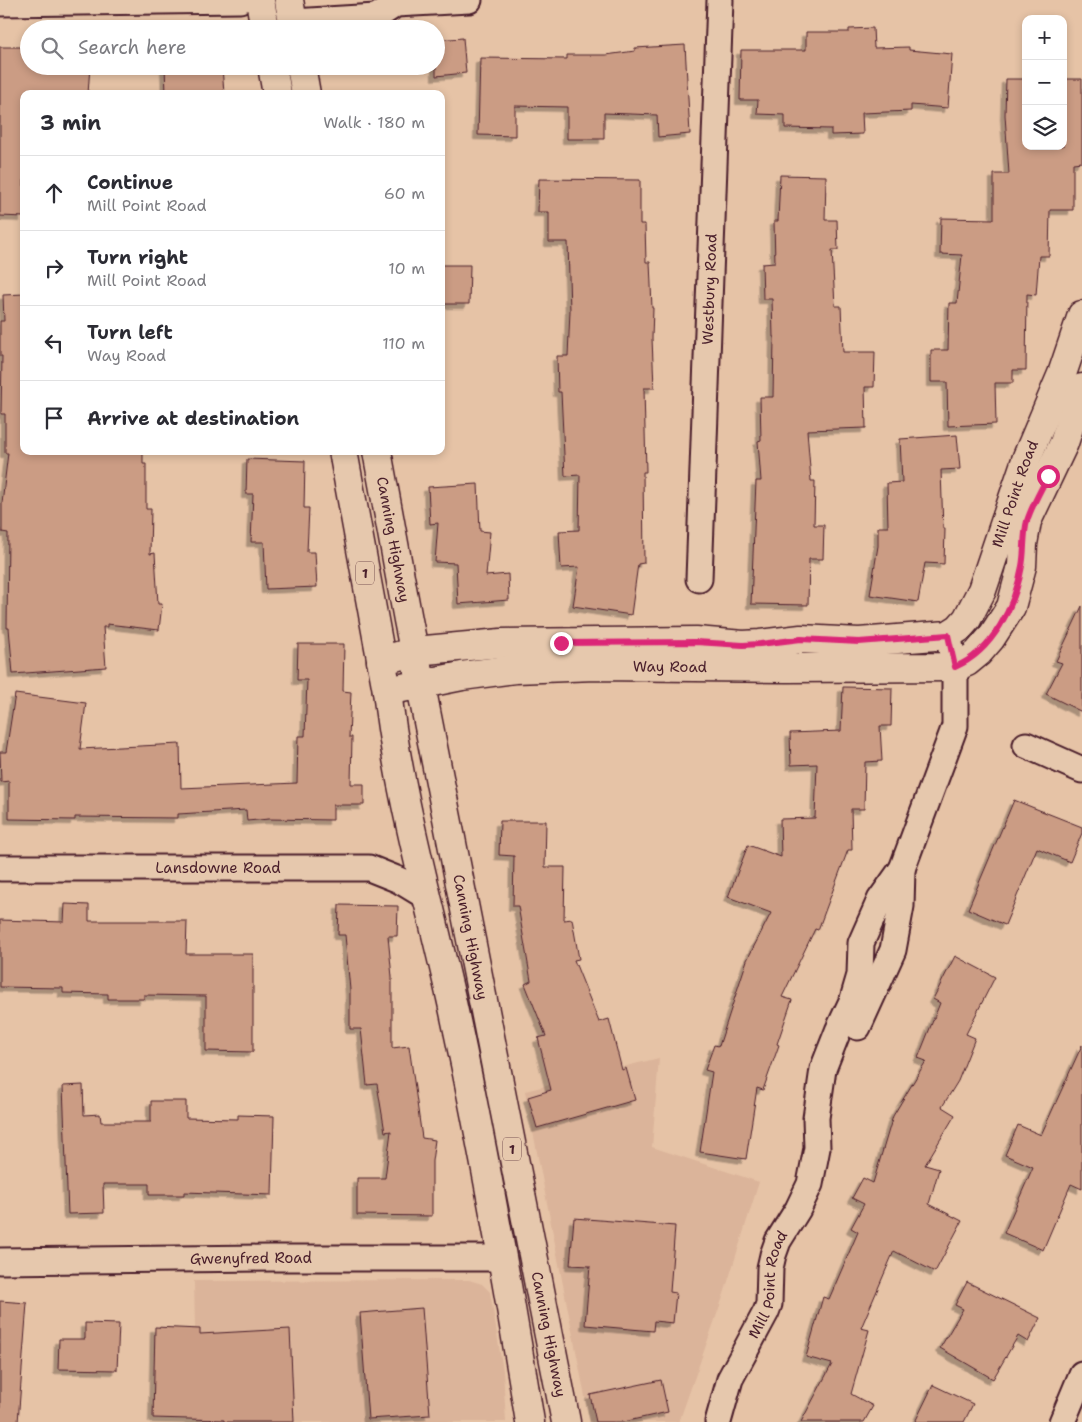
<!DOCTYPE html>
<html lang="en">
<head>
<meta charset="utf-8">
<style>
  :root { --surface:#fff; --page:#f7f7f7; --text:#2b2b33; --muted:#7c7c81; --line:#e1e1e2 }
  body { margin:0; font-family:"Shantell Sans",sans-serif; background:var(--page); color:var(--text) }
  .controls { position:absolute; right:15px; top:15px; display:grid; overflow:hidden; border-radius:10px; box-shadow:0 2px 8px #0003 }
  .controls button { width:45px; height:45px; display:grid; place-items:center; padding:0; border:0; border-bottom:1px solid var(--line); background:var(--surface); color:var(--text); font:25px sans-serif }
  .stop { position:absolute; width:15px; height:15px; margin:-11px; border:4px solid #db2777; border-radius:50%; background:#fff }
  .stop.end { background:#db2777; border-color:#fff; box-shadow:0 1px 5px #0008 }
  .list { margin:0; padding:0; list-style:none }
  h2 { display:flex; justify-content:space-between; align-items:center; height:65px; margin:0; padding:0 20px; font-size:21px }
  h2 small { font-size:16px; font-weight:400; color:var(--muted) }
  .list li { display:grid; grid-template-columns:32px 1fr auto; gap:15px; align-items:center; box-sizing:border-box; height:75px; padding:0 20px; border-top:1px solid var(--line) }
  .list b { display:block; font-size:19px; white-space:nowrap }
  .list p { margin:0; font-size:16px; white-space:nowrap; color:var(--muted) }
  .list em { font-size:16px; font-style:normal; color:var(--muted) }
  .icon { flex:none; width:28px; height:28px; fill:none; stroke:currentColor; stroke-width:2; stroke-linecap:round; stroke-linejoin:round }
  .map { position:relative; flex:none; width:1082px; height:1422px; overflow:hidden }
  .search { position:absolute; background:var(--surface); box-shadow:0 2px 8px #0003; left:20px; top:20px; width:425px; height:55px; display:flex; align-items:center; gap:12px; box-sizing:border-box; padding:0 18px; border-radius:28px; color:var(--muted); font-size:19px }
  .panel { position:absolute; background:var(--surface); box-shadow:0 2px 8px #0003; left:20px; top:90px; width:425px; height:365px; border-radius:10px }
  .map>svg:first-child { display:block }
</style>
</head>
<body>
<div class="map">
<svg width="1082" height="1422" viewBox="0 0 1082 1422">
  <defs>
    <filter id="shadow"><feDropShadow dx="-4.5" dy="4.5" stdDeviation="0" flood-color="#0004"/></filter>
  </defs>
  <rect width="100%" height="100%" fill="#e6c3a6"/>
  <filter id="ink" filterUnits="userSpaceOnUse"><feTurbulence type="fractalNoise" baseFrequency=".02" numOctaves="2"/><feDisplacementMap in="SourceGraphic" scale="10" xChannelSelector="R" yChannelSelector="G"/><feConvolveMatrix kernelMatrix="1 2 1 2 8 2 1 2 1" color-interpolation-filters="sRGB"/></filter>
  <g filter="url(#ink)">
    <path fill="#dbb49a" d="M 659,1058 L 652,1147 L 759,1182 L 724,1294 L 679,1422 L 590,1422 L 525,1091 Z
      M 469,1280 L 482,1284 L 490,1292 L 503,1371 L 506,1422 L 197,1422 L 194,1281 Z"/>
    <path fill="#cb9c84" stroke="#4a1f2b" filter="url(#shadow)" d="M 873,28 L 874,48 L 909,47 L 909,50 L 952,54 L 948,108 L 911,105 L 911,111 L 862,113 L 863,134 L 831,135 L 831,129 L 785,128 L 785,115 L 757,114 L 758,100 L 740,100 L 741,50 L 806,50 L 806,32 L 849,32 L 849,29 Z
      M 463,38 L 466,73 L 436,76 L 436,40 Z
      M 685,45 L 690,134 L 658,137 L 657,115 L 604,113 L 604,139 L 567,139 L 567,107 L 515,106 L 515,136 L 478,135 L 480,58 L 567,59 L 567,55 L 606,55 L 635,51 L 635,48 Z
      M 0,47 L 29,47 L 29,66 L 90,66 L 88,94 L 24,94 L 24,217 L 0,216 Z
      M 165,66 L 222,66 L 224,94 L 166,94 Z
      M 1006,79 L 1026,79 L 1026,146 L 1063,146 L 1063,79 L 1082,79 L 1082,162 L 1073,163 L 1073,210 L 1050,210 L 1049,256 L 1039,256 L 1036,295 L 1027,294 L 1026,370 L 1013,370 L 1013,383 L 995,383 L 996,424 L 948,426 L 947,382 L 931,382 L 931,350 L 948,350 L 949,303 L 957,303 L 962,255 L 940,254 L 941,218 L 994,219 L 994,174 L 1009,174 L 1005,115 Z
      M 780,175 L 826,176 L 825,220 L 837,220 L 838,250 L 832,250 L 835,306 L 841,306 L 843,352 L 875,352 L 874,387 L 865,387 L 866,428 L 807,430 L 811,481 L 815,481 L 814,525 L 824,525 L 823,559 L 809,559 L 808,605 L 751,604 L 756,481 L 761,481 L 758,441 L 761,440 L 760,397 L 773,397 L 774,337 L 773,337 L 772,299 L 763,299 L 762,264 L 775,263 L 774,221 L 778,221 Z
      M 539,179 L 640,180 L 640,224 L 645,224 L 646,262 L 650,262 L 652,308 L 653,308 L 652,338 L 654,388 L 644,388 L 646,472 L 643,472 L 644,563 L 638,564 L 631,615 L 573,606 L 579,567 L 561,568 L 559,531 L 579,530 L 580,475 L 565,476 L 561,392 L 558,392 L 557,356 L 568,356 L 570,311 L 568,242 L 549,242 L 549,212 L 538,212 Z
      M 441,265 L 470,265 L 469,304 L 441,304 Z
      M 24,294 L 24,451 L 143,451 L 143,464 L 146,464 L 146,509 L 151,509 L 150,554 L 155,553 L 158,604 L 162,604 L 159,630 L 107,624 L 107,627 L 103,627 L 106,667 L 13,674 L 9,628 L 7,628 L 8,533 L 2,532 L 2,503 L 8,453 L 5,453 L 5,414 L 1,414 L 2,356 L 0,356 L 0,321 L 4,321 L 3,295 Z
      M 957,435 L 960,469 L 941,470 L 943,529 L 945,529 L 944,564 L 925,563 L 918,602 L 870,595 L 878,546 L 878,527 L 888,527 L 887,483 L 902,482 L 900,439 Z
      M 247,459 L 305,461 L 304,508 L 309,508 L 307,552 L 315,552 L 317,587 L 266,589 L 264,542 L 251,542 L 253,494 L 246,494 Z
      M 478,484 L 480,531 L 490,532 L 486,576 L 508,574 L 509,600 L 458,604 L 456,563 L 435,562 L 438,523 L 430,524 L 428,487 Z
      M 1082,606 L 1082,712 L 1046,694 L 1062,663 L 1056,661 Z
      M 298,644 L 344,644 L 343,691 L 351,692 L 349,737 L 352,737 L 351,784 L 364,784 L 364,805 L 333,805 L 333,820 L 269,819 L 247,821 L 246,810 L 178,814 L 178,818 L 75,817 L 75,820 L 9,819 L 9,781 L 1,782 L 0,752 L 6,752 L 15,694 L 86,703 L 80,749 L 180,744 L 181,788 L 297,783 L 298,736 L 305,736 L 307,680 L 297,680 Z
      M 843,687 L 892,688 L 891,726 L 880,726 L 882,761 L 865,762 L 864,809 L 851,809 L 852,850 L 848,850 L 818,930 L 815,929 L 782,997 L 792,1000 L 777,1044 L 779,1045 L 763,1090 L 757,1088 L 746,1159 L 700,1152 L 712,1072 L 705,1070 L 714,1045 L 719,1046 L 747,960 L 771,913 L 728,897 L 748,845 L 781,857 L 780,819 L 815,818 L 817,764 L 791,765 L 790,733 L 841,731 Z
      M 1014,800 L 1082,827 L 1082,833 L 1070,862 L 1037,848 L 1005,925 L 968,909 Z
      M 500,821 L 546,821 L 545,867 L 565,867 L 564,920 L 572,919 L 579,959 L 574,960 L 599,1022 L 609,1019 L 622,1070 L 626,1068 L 635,1100 L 537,1128 L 528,1097 L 551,1090 L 538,1038 L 546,1036 L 525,984 L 531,981 L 518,906 L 513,906 L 514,856 L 499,855 Z
      M 65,904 L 89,905 L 89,921 L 187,921 L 186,954 L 253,954 L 253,1052 L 206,1051 L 206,996 L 144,995 L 144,999 L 108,999 L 108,994 L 63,993 L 63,988 L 0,987 L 0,920 L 64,922 Z
      M 339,905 L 398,906 L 397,936 L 388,936 L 392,977 L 392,1048 L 409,1046 L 422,1138 L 435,1140 L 432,1161 L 432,1216 L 357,1215 L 357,1178 L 385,1178 L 391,1131 L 385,1132 L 377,1084 L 367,1085 L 361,1029 L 350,1029 L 350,990 L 345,935 L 338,935 Z
      M 955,956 L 995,977 L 966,1034 L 975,1038 L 958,1081 L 942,1107 L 955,1115 L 925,1165 L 939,1169 L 929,1204 L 962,1221 L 935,1272 L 894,1251 L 861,1328 L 869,1330 L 851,1394 L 873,1406 L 864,1422 L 801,1422 L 832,1364 L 806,1357 L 823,1297 L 829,1299 L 858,1232 L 851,1228 L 864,1204 L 852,1198 L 863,1178 L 873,1183 L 893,1116 L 926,1061 L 918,1058 L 940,1003 L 933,999 Z
      M 1082,1045 L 1082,1189 L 1071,1184 L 1043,1250 L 1004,1233 L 1033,1167 L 1005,1155 L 1018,1125 L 1041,1135 Z
      M 83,1085 L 84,1115 L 100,1114 L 101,1122 L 151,1122 L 151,1101 L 186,1101 L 186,1118 L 238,1119 L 238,1115 L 274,1116 L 272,1195 L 184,1192 L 184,1195 L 149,1195 L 149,1184 L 103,1184 L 104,1213 L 68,1214 L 63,1086 Z
      M 574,1218 L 675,1226 L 670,1292 L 676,1293 L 673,1323 L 654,1321 L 653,1331 L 585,1325 L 590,1266 L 570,1265 Z
      M 967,1282 L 1040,1318 L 1028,1342 L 1018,1336 L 993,1379 L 940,1348 L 963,1309 L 955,1305 Z
      M 0,1301 L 27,1303 L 18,1422 L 0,1422 Z
      M 422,1308 L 430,1415 L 368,1419 L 360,1313 Z
      M 85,1323 L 119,1324 L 117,1370 L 58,1369 L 59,1339 L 85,1339 Z
      M 155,1327 L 200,1329 L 200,1334 L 290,1329 L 294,1422 L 224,1422 L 224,1420 L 153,1418 Z
      M 661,1380 L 668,1412 L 623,1422 L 596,1422 L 590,1395 Z
      M 933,1385 L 973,1404 L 964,1422 L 915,1422 Z"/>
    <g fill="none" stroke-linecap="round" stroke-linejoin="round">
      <defs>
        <g id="minor">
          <path d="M 0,3 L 240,0"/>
          <path d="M 293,22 L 376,17 L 396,4 L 469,0"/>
          <path id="s1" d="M 699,579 L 720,0"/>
          <path d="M 1026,745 L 1082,770"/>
          <path id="s2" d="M 0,868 L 369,868 L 399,880 L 427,897"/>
          <path d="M 858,1027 L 893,950 L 901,906 L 902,869"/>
          <path id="s3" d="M 0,1261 L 271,1258 L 503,1258"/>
          <path id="s4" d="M 718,1422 L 730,1379 L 766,1312 L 769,1304 L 770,1268 L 773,1255 L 778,1241 L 798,1209 L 810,1184 L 817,1148 L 816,1118 L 823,1069 L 838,1031 L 853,999 L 860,975 L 861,943 L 880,900 L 902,869 L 955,726 L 955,667 L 948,635"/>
          <path d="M 1062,1422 L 1082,1374"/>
        </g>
        <g id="secondary">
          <path id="s5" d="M 381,661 L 415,651 L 501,643 L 696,641 L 743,645 L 760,644 L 801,639 L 859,642 L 948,635 L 959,628 L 967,619 L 982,590 L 1027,457 L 1062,374 L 1082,315"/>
          <path id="s6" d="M 387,691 L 462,676 L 515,669 L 595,666 L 787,668 L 955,667 L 967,662 L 978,653 L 991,638 L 1011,607 L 1022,566 L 1023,544 L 1027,521 L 1064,443 L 1082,388"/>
        </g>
        <g id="trunk">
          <path d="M 260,0 L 265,29"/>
          <path d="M 289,0 L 294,29"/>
          <path d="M 272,66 L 277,94"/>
          <path d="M 301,66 L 306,94"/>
          <path d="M 343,451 L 387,691 C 399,795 428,896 451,998 C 482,1139 507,1280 530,1422"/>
          <path id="s7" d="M 377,451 L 408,620 L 566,1422"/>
        </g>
      </defs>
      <use href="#minor" stroke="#4a1f2b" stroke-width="29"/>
      <use href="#secondary" stroke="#4a1f2b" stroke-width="31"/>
      <use href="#trunk" stroke="#4a1f2b" stroke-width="31"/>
      <use href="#minor" stroke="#e6c8ad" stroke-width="25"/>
      <use href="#secondary" stroke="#e6c8ad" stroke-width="28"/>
      <use href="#trunk" stroke="#e6c8ad" stroke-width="28"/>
    </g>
  </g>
  <g fill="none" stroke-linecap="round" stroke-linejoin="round" filter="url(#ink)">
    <path stroke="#db2777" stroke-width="6" d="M 561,643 L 696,642 L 743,645 L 760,644 L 801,639 L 859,642 L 948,635 L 955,667 C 993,651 1015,606 1022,566 C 1025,551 1023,536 1027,521 C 1032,505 1041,490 1048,476"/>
  </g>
  <g text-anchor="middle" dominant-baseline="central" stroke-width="4" stroke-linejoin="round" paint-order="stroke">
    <g fill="#e6c8ad" stroke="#795252" stroke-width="1">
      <rect x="356" y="561.5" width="18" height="23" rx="4"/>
      <rect x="503" y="1137.5" width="18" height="23" rx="4"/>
    </g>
    <g font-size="14" font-weight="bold" fill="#4a1f2b">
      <text x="365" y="573">1</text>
      <text x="512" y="1149">1</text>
    </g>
    <g font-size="15" fill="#4a1f2b" stroke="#e6c8ad">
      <text stroke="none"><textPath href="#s1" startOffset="290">Westbury Road</textPath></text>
      <text stroke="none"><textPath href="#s5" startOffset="729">Mill Point Road</textPath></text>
      <text stroke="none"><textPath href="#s7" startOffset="90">Canning Highway</textPath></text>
      <text stroke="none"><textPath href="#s6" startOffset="285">Way Road</textPath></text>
      <text stroke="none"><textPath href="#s2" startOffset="218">Lansdowne Road</textPath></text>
      <text stroke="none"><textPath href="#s7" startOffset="495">Canning Highway</textPath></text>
      <text stroke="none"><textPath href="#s3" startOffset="251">Gwenyfred Road</textPath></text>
      <text stroke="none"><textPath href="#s4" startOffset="148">Mill Point Road</textPath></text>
      <text stroke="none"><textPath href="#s7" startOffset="900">Canning Highway</textPath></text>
    </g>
  </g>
</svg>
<div class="controls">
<button>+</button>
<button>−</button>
<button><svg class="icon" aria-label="layers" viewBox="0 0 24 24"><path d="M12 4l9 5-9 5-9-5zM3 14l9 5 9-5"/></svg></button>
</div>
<div class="stop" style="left:1048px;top:476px"></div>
<div class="stop end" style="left:561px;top:643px"></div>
<div class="search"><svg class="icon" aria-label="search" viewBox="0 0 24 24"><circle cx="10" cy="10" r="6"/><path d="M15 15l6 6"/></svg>Search here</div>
<section class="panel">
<h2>3 min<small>Walk · 180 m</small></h2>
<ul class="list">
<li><svg class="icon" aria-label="ahead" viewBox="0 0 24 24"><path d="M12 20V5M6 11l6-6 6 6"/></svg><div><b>Continue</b><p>Mill Point Road</p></div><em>60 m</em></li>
<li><svg class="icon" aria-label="right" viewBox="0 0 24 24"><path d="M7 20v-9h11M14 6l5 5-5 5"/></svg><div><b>Turn right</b><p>Mill Point Road</p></div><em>10 m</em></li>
<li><svg class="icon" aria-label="left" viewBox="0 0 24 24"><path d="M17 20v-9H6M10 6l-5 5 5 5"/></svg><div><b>Turn left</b><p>Way Road</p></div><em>110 m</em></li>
<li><svg class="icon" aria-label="arrive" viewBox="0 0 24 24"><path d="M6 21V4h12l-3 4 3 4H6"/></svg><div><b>Arrive at destination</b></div></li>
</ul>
</section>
</div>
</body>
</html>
